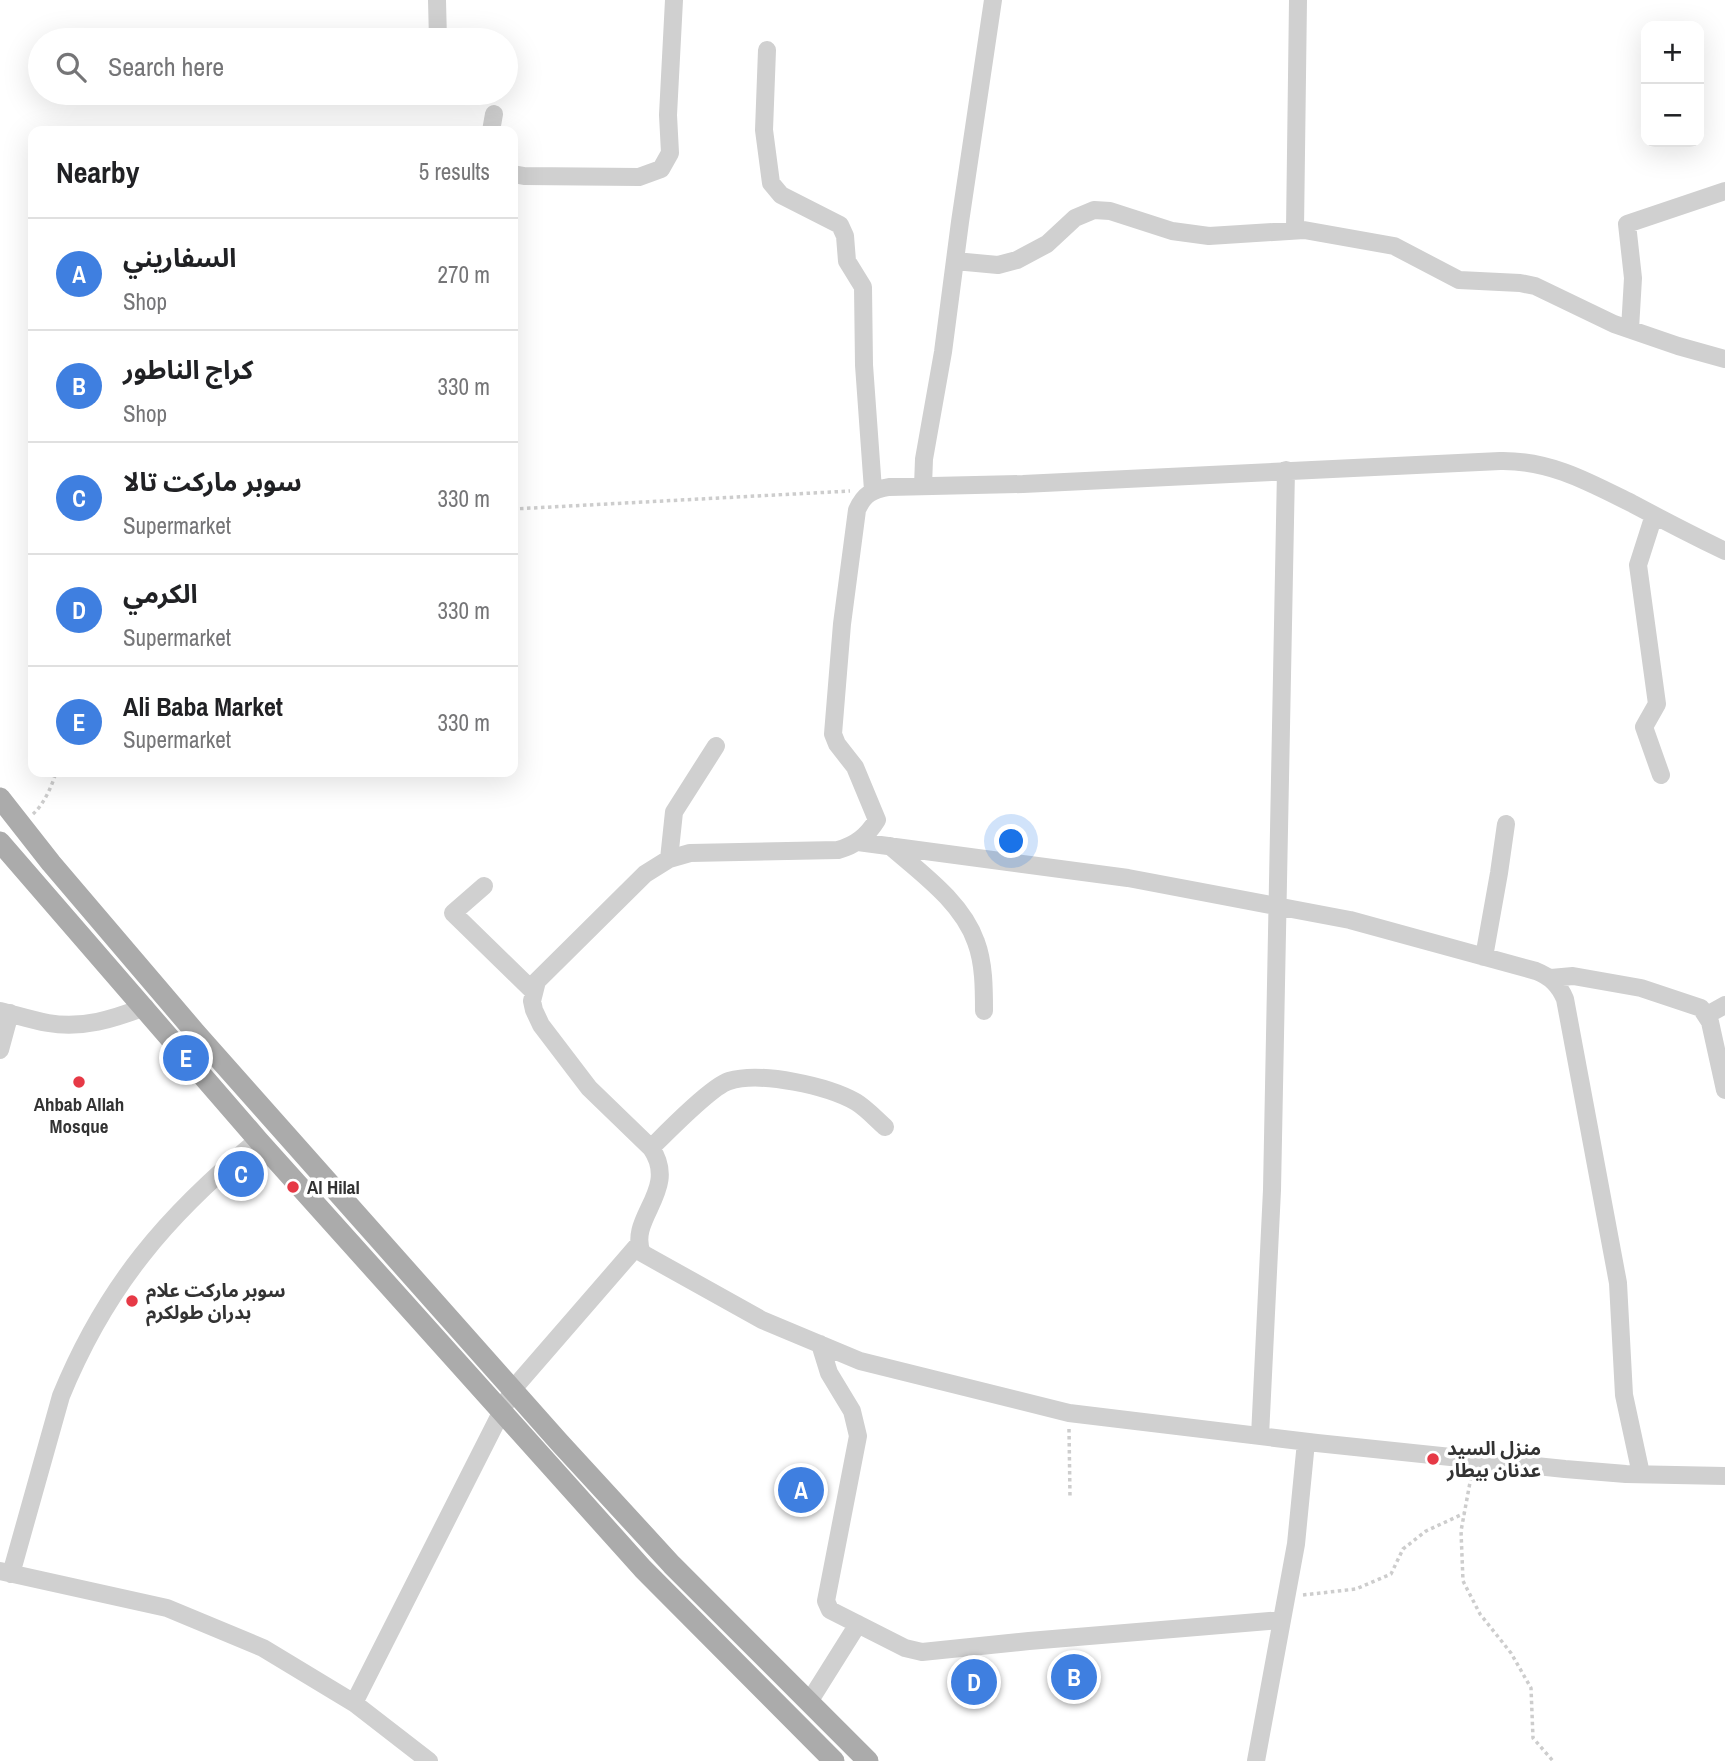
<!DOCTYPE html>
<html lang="en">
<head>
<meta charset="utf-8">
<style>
  :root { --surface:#fff; --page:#f2f2f2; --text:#202124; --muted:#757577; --line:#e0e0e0; --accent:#ea580c }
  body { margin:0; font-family:"Archivo Narrow","Noto Sans Arabic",sans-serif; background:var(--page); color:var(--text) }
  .controls { position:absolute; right:21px; top:21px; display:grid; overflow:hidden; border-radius:14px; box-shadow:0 7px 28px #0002 }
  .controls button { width:63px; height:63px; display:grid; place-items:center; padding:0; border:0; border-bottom:2px solid var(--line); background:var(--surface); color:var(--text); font:35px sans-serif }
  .you { position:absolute; left:1012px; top:842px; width:24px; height:24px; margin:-18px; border:5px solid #fff; border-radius:50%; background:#1a73e8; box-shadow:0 0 0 10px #1a73e833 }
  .badge { display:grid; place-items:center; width:46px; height:46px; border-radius:50%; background:var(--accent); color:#fff; font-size:23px; font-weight:700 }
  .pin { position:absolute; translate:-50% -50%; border:4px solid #fff; box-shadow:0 2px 7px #0006 }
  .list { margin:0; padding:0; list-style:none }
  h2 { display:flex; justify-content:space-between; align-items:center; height:91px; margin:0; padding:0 28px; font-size:30px }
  h2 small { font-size:23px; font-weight:400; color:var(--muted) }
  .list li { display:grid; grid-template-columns:46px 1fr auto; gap:21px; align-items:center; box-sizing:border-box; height:112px; padding:0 28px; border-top:2px solid var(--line) }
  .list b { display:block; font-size:26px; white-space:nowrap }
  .list p { margin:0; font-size:23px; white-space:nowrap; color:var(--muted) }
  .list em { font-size:23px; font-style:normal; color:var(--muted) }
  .icon { flex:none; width:38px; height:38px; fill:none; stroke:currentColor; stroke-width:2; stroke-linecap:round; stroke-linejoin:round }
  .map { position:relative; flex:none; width:1725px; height:1761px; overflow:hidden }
  .search { position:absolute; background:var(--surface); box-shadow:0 7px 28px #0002; left:28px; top:28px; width:490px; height:77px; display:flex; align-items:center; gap:18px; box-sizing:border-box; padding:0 24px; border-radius:38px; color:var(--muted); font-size:26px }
  .panel { position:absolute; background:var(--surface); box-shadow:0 7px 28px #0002; left:28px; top:126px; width:490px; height:651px; border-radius:14px }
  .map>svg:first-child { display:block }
</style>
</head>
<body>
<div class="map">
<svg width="1725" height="1761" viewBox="0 0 1725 1761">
  <rect width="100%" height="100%" fill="#fff"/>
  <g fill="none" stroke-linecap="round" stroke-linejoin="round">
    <path stroke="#cdcdcd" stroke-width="3.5" stroke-dasharray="3.5 3.5" stroke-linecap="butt" d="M 513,509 L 850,491
      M 33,814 C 44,804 52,786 56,772
      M 1069,1429 L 1070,1497
      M 1471,1477 L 1461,1531 L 1463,1581 L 1480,1614 L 1511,1653 L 1531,1688 L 1533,1738 L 1553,1761
      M 1303,1595 L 1356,1589 L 1391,1574 L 1403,1549 L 1426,1531 L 1465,1513"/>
    <path stroke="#d0d0d0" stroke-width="18" d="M 437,0 L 438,40
      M 767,50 L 764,130 L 771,183 L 781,195 L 840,225 L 845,236 L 847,261 L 863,287 L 864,365 L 873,490
      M 491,131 L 494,114
      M 513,174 L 524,176 L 639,177 L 661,169 L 670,153 L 668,115 L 674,0
      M 1295,229 L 1298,0
      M 955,261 L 998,265 L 1017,260 L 1047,244 L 1075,218 L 1094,210 L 1110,211 L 1172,231 L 1209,236 L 1304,230 L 1394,246 L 1459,280 L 1520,283 L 1535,286 L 1614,324 L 1678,346 L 1725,359
      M 1630,329 L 1633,278 L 1627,224 L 1725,191
      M 923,486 L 924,459 L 943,352 L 960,222 L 993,0
      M 1654,515 L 1638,565 L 1657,704 L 1644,727 L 1661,775
      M 1725,551 C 1694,536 1663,520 1633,504 C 1589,482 1550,460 1500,461 L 1023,484 L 889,487 C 872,490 864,494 857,510 L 842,624 L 833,734 L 837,744 L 855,767 L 877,820 C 867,836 856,845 838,850 L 690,853 L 669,859 L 645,874 L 537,981 L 532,1001 L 534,1010 L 541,1025 L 589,1088 L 651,1148 C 680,1190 627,1218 642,1253 L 762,1320 L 860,1361 L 1069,1413 L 1317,1443 L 1565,1469 L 1626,1474 L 1725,1476
      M 858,842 L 1128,878 L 1350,920 L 1536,971 C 1551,977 1559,985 1565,999 L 1618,1283 L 1624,1395 L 1641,1474
      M 890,846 C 921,873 962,902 976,942 C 984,963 984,989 984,1011
      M 669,859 L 674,812 L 716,746
      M 484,886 L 453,913 L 533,991
      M 1484,957 L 1499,873 L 1506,824
      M 1551,978 L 1573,976 L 1641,988 L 1701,1008 L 1710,1022 L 1725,1090
      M 0,1011 C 16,1015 32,1020 48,1023 C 83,1029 113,1019 145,1007
      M 1707,1015 L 1725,1005
      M 0,1050 L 10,1013
      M 651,1148 C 666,1133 712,1086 729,1081 C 761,1071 828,1086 856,1102 C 866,1108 876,1119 885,1127
      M 820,1344 L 829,1373 L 852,1411 L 858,1436 L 826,1601 L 830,1610 L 905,1648 L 922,1652 L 1029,1641 L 1281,1620
      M 1260,1436 L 1272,1190 L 1286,470
      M 0,1571 L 167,1608 L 263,1648 L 354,1703 L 429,1761
      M 11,1574 L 61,1396 C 106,1286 167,1215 258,1140
      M 809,1702 L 858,1624
      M 354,1703 L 513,1389 L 638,1245
      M 1256,1761 L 1296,1544 L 1306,1442"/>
    <path stroke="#ababab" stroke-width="21" d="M 0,798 L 51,863 L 195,1032 L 559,1442 L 672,1565 L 868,1761
      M 0,842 L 258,1140 L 643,1569 L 834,1761"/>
  </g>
  <g fill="#e63946" stroke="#fff" stroke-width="2.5">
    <circle cx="79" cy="1082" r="7"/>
    <circle cx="293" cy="1187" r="7"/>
    <circle cx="132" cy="1301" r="7"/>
    <circle cx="1433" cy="1459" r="7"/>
  </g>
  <g text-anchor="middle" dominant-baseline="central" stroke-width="7" stroke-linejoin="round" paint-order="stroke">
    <g font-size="19" font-weight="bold" fill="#333" stroke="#fff" text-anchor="start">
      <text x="79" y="1104" text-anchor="middle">Ahbab Allah<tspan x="79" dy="22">Mosque</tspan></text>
      <text x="307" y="1187">Al Hilal</text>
      <text x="146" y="1290">سوبر ماركت علام<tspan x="146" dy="22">بدران طولكرم</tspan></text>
      <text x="1447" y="1448">منزل السيد<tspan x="1447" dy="22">عدنان بيطار</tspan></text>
    </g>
  </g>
</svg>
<div class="controls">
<button>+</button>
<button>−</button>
</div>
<div class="you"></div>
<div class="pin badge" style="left:801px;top:1490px;background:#3f7fe0">A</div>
<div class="pin badge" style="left:1074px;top:1677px;background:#3f7fe0">B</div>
<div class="pin badge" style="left:241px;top:1174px;background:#3f7fe0">C</div>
<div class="pin badge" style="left:974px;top:1682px;background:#3f7fe0">D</div>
<div class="pin badge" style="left:186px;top:1058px;background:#3f7fe0">E</div>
<div class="search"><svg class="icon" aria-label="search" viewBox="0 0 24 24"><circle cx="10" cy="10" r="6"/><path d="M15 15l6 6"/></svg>Search here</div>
<section class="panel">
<h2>Nearby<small>5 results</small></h2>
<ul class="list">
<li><span class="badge" style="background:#3f7fe0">A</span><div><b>السفاريني</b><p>Shop</p></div><em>270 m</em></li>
<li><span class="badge" style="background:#3f7fe0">B</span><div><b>كراج الناطور</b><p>Shop</p></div><em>330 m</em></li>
<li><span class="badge" style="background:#3f7fe0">C</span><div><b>سوبر ماركت تالا</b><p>Supermarket</p></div><em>330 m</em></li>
<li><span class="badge" style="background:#3f7fe0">D</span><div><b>الكرمي</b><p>Supermarket</p></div><em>330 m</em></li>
<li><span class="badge" style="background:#3f7fe0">E</span><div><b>Ali Baba Market</b><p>Supermarket</p></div><em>330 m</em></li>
</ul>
</section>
</div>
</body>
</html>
